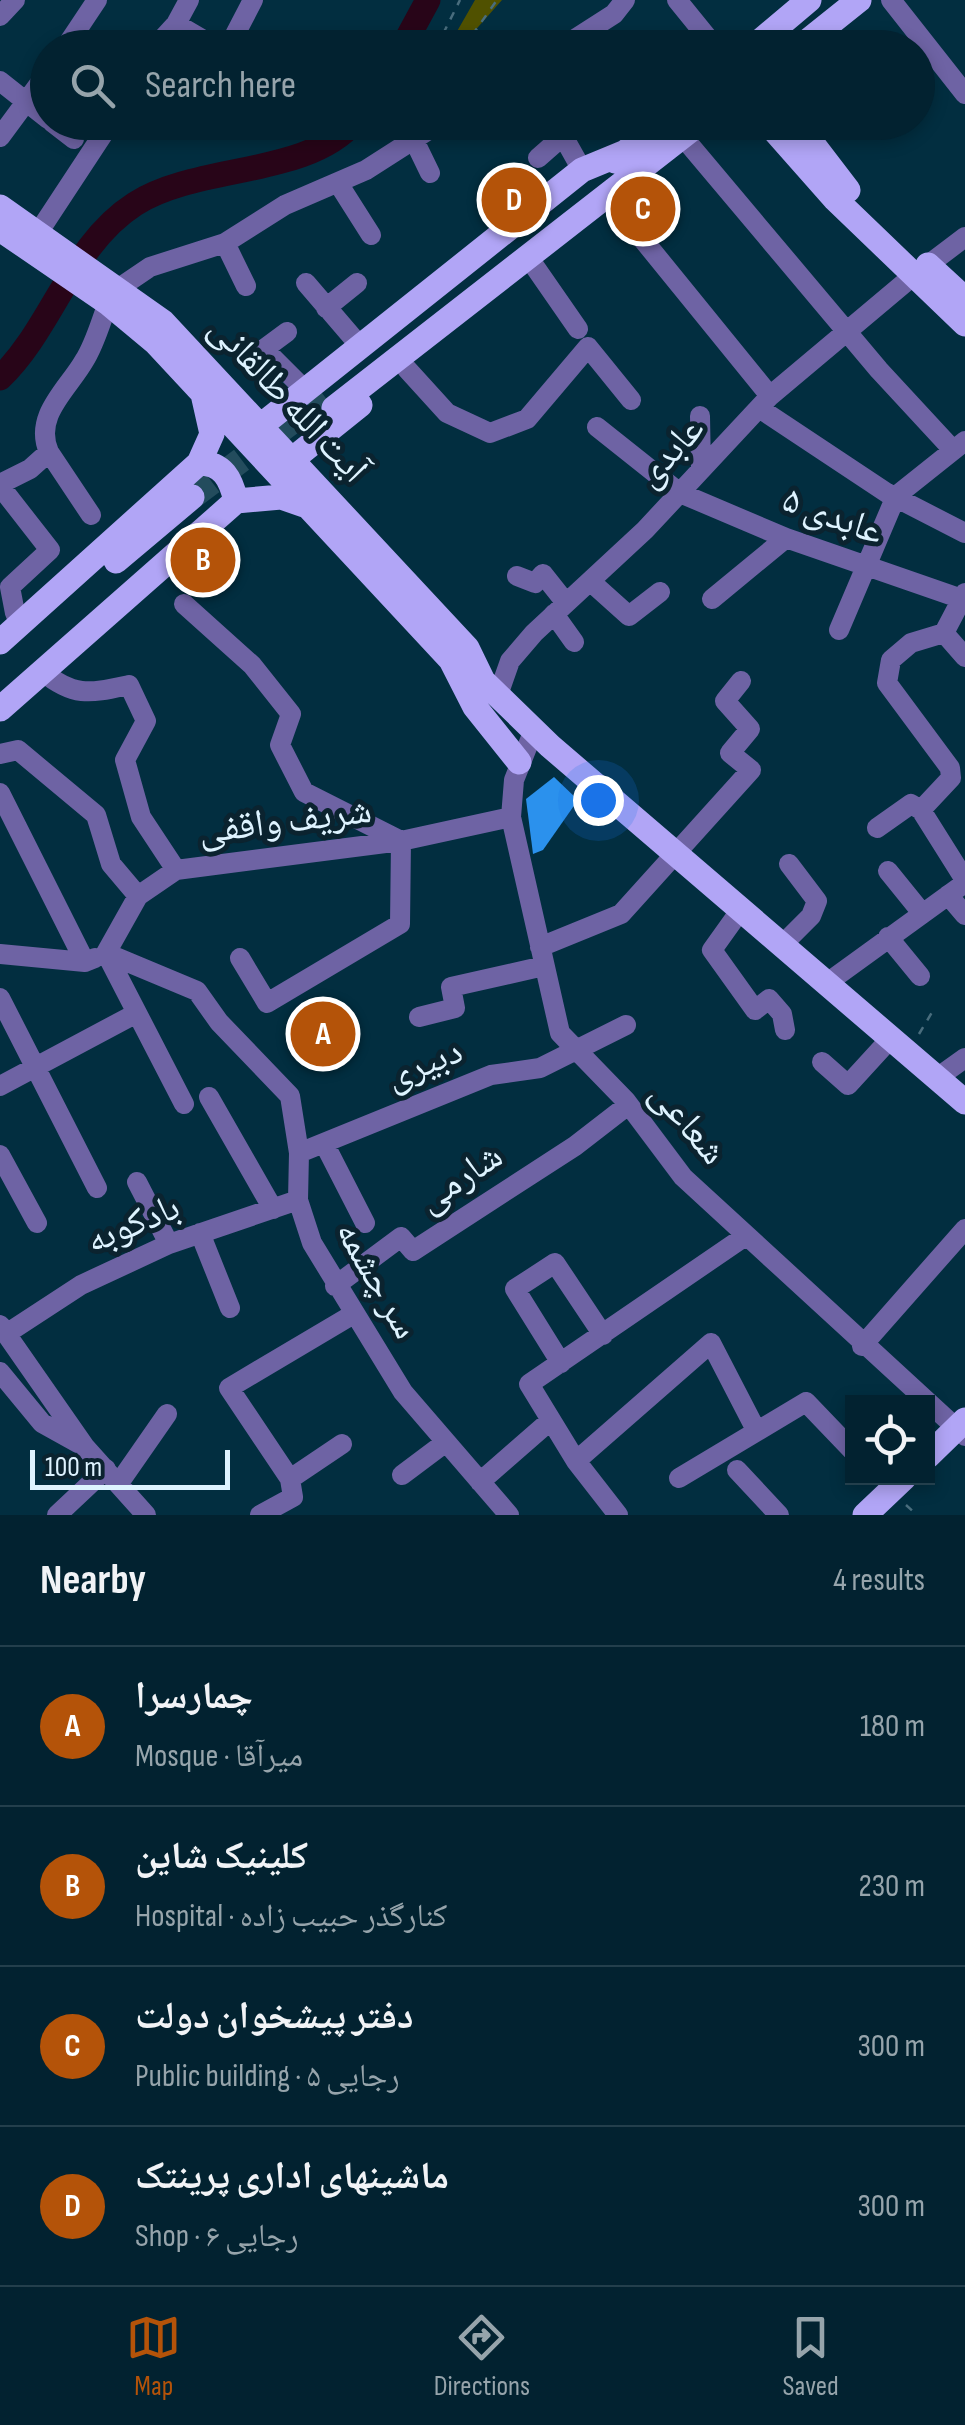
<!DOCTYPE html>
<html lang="en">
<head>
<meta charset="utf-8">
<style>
  :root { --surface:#022230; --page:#102f3c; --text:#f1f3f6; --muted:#96a4ab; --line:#233f4c; --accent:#b45309 }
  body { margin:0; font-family:"Sofia Sans Condensed","Noto Naskh Arabic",sans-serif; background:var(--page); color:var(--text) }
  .controls { position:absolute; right:30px; bottom:30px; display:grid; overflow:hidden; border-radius:0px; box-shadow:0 5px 15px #0003 }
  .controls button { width:90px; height:90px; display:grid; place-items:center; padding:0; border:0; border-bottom:2px solid var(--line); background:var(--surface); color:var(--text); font:50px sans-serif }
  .scale { position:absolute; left:30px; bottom:25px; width:200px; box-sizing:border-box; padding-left:10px; border:5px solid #def3ff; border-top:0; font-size:28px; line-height:35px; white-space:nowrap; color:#def3ff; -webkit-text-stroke:8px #0b232f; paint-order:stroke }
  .you { position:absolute; left:598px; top:800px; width:35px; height:35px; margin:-25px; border:8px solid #fff; border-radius:50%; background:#1a73e8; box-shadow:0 0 0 15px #1a73e833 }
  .badge { display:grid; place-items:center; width:65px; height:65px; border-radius:50%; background:var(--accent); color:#fff; font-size:32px; font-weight:700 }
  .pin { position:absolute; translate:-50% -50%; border:5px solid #fff; box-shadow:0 2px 10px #0006 }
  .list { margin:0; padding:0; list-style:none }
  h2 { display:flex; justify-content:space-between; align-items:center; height:130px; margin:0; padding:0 40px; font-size:42px }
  h2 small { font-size:32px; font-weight:400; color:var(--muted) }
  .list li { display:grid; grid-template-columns:65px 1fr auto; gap:30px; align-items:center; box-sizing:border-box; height:160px; padding:0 40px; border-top:2px solid var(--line) }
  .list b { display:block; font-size:38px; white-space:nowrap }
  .list p { margin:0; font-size:32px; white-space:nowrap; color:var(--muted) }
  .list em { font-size:32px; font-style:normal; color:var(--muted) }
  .icon { flex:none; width:55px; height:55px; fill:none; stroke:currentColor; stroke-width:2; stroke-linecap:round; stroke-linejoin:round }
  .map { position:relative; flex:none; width:965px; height:1515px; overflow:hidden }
  .search { position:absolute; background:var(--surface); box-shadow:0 5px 15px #0003; left:30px; right:30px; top:30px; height:110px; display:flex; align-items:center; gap:25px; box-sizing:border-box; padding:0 35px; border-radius:55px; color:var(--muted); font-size:38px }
  .sheet { height:770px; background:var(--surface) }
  nav { display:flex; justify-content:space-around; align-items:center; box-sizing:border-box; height:140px; border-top:2px solid var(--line); background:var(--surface); font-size:28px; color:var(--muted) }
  nav a { display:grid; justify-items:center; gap:5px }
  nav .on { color:var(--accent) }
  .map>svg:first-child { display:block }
</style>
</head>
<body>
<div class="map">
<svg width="965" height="1515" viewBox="0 0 965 1515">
  <rect width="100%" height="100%" fill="#022e40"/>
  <path fill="#505100" d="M 475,0 L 502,0 L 471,35 L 467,47 L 448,47 Z"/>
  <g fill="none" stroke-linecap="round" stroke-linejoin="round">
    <path stroke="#280518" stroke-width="25" d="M 402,48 L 428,0
      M 0,378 C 53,327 71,245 135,204 C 198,164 306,177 354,122"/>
  </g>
  <path fill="#2b91ed" d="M 554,777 L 578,800 L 543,850 L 533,854 L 526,799 Z"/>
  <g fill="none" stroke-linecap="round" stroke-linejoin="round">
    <path stroke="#234c5d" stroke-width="25" stroke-dasharray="25 12" stroke-linecap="butt" d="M 192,497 L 325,397"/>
    <path stroke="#496d7d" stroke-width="2.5" stroke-dasharray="8 8" stroke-linecap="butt" d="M 439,43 L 451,48
      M 436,48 L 460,0
      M 463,48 L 497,0
      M 384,138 L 394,122
      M 919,1034 L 934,1009
      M 906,1505 L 917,1515"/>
    <path stroke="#6e63a4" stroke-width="20" d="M 677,0 L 716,48
      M 891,0 L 965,94
      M 0,16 L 15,0
      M 176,24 L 217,48
      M 65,48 L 97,0
      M 154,48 L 176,24 L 189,0
      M 228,48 L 253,0
      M 561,48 L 614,14 L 625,0
      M 0,81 L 48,119
      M 52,122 L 74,139
      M 0,137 L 48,72
      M 683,137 L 879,370 L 953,450
      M 414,140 L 430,173
      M 538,158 L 563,136 L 582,170
      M 338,183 L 371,235
      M 494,191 L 521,219
      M 614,204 L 770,396
      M 38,233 L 111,122
      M 225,243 L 246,286
      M 928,265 L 965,237
      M 535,267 L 578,329
      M 306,283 L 360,346
      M 119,288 L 150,267 L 225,243 L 285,205 L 366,170 L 441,122
      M 326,308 L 357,283
      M 287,332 L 264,349 L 305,390
      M 407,369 L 447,413 L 490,433 L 527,419 L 588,347 L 631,400
      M 759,408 L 887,493 L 965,533
      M 700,416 L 701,470
      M 597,427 L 680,493 L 786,538 L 965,600
      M 49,452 L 91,515
      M 0,484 L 30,469 L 49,452 C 33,416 68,389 84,361 C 95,344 101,321 108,303
      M 0,486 L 50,550 L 10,587 L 15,613
      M 204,528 L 227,549
      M 517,576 L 535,583 L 543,574 L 566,603
      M 590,581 L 629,616 L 660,592
      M 965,593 L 944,633 L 911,643 L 891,660 L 887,683 L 950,768 L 951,778 L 921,810 L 965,880
      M 712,599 L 786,538
      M 184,604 L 252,665 L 291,714 L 280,745 L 304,792 L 401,841 L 400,924 L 267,1003 L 240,958
      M 554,614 L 574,642
      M 839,630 L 896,496 L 965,441
      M 944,633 L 965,657
      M 42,671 C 74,698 91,693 129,685 L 146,721 L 125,760 L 141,817 L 176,870
      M 498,695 L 510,661 L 534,633 L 645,530 L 770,396 L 914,275
      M 534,730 L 514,780 L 511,817 L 560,1033 L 626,1101 L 683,1177 L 965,1436
      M 0,754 L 18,750 L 96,815 L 111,864 L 138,896
      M 0,793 L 85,962
      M 877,828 L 911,804 L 921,810
      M 888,871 L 922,913
      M 948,895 L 965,915
      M 742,908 L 712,950 L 755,1010 L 769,999 L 782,1014 L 785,1030
      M 888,937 L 920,976
      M 783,944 L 811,916 L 817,901 L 789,864
      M 540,947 L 621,914 L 751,770 L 730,753 L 750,729 L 725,701 L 741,681
      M 106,953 L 197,991 L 219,1022 L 290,1096 L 299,1153 L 298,1200 L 312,1243 L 403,1392 L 509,1515
      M 106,953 L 138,896 L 176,870 L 401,841 L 511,817
      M 106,953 L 184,1104
      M 0,954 L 85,962 L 95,958
      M 827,983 L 965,883
      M 0,998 L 97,1188
      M 419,1017 L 455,1008 L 451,987 L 544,966
      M 822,1062 L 848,1085 L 891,1038
      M 937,1078 L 965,1058
      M 0,1086 L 137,1013
      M 209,1097 L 273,1209
      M 324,1143 L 365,1223
      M 299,1153 L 491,1075 L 540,1068 L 626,1025
      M 0,1155 L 37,1223
      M 137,1182 L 169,1244
      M 200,1233 L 230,1308
      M 335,1286 L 401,1237 L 413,1251 L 575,1146 L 628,1105
      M 0,1325 L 85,1447 L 146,1515
      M 6,1334 L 81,1285 L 169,1244 L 298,1200
      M 862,1346 L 965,1229
      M 561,1363 L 515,1289 L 555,1263 L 603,1335
      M 0,1372 L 42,1423 L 78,1443
      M 576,1461 L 711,1343 L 756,1430
      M 737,1470 L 779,1515
      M 402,1475 L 446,1442
      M 679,1478 L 806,1402 L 852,1450
      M 290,1479 L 342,1444
      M 480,1482 L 551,1420
      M 119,1483 L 167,1414
      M 57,1515 L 106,1469
      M 260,1515 L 293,1497 L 290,1479 L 229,1388 L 352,1315
      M 618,1515 L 576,1461 L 529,1384 L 744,1237"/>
    <path stroke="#b1a5f6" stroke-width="25" d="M 752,48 L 809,0
      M 799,48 L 859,0
      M 767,122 L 835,199 L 965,324
      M 796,122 L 848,190
      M 615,161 L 661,122
      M 0,207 L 163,322 L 467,648 L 483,681
      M 0,229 L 108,303 L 156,343 L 451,660 L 483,681 L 550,746 L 965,1102
      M 928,265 L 965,299
      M 334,408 L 701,122
      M 263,424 L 582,170 L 628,151
      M 294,458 L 360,405
      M 199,463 C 223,463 231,479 236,501
      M 116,561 L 192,497
      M 0,642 L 199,463 L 212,434 L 203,394
      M 451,660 L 475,707 L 519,762
      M 0,709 L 236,501 L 281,497 L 304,505
      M 928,1456 L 965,1420
      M 865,1515 L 904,1478"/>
  </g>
  <g text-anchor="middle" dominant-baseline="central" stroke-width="10" stroke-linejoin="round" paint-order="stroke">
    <g font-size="38" fill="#def3ff" stroke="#0b232f">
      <text transform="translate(288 399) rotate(47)">آیت الله طالقانی</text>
      <text transform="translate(670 452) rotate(-47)">عابدی</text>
      <text transform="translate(833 516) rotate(20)">عابدی ۵</text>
      <text transform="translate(285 821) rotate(-7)">شریف واقفی</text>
      <text transform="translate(424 1064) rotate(-22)">دبیری</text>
      <text transform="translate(688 1123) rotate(50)">شعاعی</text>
      <text transform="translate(460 1178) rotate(-34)">شارمی</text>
      <text transform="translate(133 1224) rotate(-23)">بادکوبه</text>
      <text transform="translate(377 1280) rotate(60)">سر چشمه</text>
    </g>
  </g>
</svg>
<div class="controls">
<button><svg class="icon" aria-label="locate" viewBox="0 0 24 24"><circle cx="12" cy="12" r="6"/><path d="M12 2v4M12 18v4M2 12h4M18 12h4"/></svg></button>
</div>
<div class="scale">100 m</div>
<div class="you"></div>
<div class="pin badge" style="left:323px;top:1034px">A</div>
<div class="pin badge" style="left:203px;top:560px">B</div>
<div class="pin badge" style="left:643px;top:209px">C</div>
<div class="pin badge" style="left:514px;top:200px">D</div>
<div class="search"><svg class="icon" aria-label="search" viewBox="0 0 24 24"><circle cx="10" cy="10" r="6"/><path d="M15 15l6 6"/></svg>Search here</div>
</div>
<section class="sheet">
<h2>Nearby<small>4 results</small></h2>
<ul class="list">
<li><span class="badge">A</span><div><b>چمارسرا</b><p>Mosque · میرآقا</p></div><em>180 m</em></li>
<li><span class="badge">B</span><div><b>کلینیک شاین</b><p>Hospital · کنارگذر حبیب زاده</p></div><em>230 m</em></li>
<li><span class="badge">C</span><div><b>دفتر پیشخوان دولت</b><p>Public building · رجایی ۵</p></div><em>300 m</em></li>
<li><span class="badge">D</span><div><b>ماشینهای اداری پرینتک</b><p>Shop · رجایی ۶</p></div><em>300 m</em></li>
</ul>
</section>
<nav>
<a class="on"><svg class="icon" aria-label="map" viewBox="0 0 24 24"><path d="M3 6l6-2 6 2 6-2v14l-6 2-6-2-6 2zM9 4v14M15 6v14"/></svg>Map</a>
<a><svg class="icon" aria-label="directions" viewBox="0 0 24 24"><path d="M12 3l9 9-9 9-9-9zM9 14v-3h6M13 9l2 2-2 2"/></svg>Directions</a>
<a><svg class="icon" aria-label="saved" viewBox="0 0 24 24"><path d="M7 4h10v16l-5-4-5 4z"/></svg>Saved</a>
</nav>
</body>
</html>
